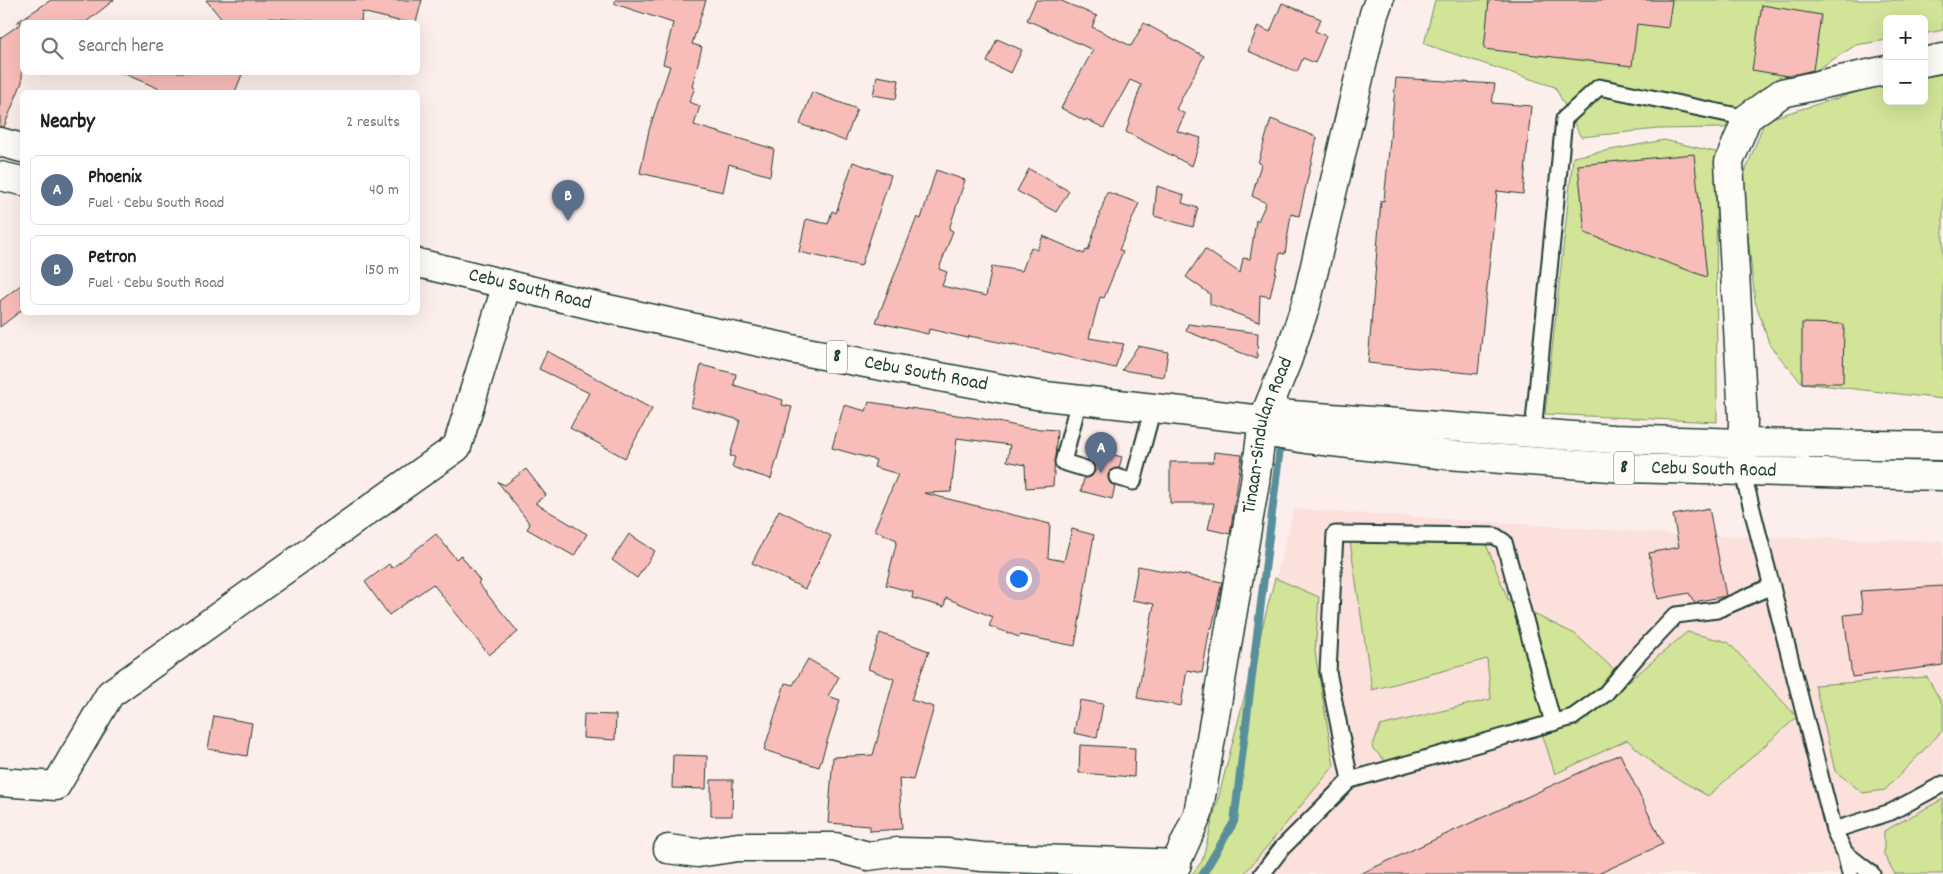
<!DOCTYPE html>
<html lang="en">
<head>
<meta charset="utf-8">
<style>
  :root { --surface:#fff; --page:#f2f2f2; --text:#202124; --muted:#757577; --line:#e0e0e0; --accent:#b45309 }
  body { margin:0; font-family:Dekko,sans-serif; background:var(--page); color:var(--text) }
  .controls { position:absolute; right:15px; top:15px; display:grid; overflow:hidden; border-radius:8px; box-shadow:0 5px 20px #0002 }
  .controls button { width:45px; height:45px; display:grid; place-items:center; padding:0; border:0; border-bottom:1px solid var(--line); background:var(--surface); color:var(--text); font:25px sans-serif }
  .you { position:absolute; left:1018px; top:578px; width:18px; height:18px; margin:-12px; border:4px solid #fff; border-radius:50%; background:#1a73e8; box-shadow:0 0 0 8px #1a73e833 }
  .badge { display:grid; place-items:center; width:32px; height:32px; border-radius:50%; background:var(--accent); color:#fff; font-size:16px; font-weight:700 }
  .pin { position:absolute; translate:-50% -41px; filter:drop-shadow(0 1px 2px #0008) }
  .pin::after { content:''; position:absolute; top:26px; width:18px; height:15px; background:inherit; clip-path:polygon(0 0,100% 0,50% 100%) }
  .list { margin:0; padding:0; list-style:none }
  h2 { display:flex; justify-content:space-between; align-items:center; height:65px; margin:0; padding:0 20px; font-size:21px }
  h2 small { font-size:16px; font-weight:400; color:var(--muted) }
  .list li { display:grid; grid-template-columns:32px 1fr auto; gap:15px; align-items:center; box-sizing:border-box; height:70px; margin:0 10px 10px; padding:0 10px; border:1px solid var(--line); border-radius:8px }
  .list b { display:block; font-size:19px; white-space:nowrap }
  .list p { margin:0; font-size:16px; white-space:nowrap; color:var(--muted) }
  .list em { font-size:16px; font-style:normal; color:var(--muted) }
  .icon { flex:none; width:28px; height:28px; fill:none; stroke:currentColor; stroke-width:2; stroke-linecap:round; stroke-linejoin:round }
  .map { position:relative; flex:none; width:1943px; height:874px; overflow:hidden }
  .search { position:absolute; background:var(--surface); box-shadow:0 5px 20px #0002; left:20px; top:20px; width:400px; height:55px; display:flex; align-items:center; gap:12px; box-sizing:border-box; padding:0 18px; border-radius:8px; color:var(--muted); font-size:19px }
  .panel { position:absolute; background:var(--surface); box-shadow:0 5px 20px #0002; left:20px; top:90px; width:400px; height:225px; border-radius:8px }
  .map>svg:first-child { display:block }
</style>
</head>
<body>
<div class="map">
<svg width="1943" height="874" viewBox="0 0 1943 874">
  <rect width="100%" height="100%" fill="#fcefeb"/>
  <filter id="ink" filterUnits="userSpaceOnUse"><feTurbulence type="fractalNoise" baseFrequency=".02" numOctaves="2"/><feDisplacementMap in="SourceGraphic" scale="10" xChannelSelector="R" yChannelSelector="G"/><feConvolveMatrix kernelMatrix="1 2 1 2 8 2 1 2 1" color-interpolation-filters="sRGB"/></filter>
  <g filter="url(#ink)">
    <path fill="#fbe0dc" d="M 1294,509 L 1686,535 L 1943,541 L 1943,874 L 1199,874 Z"/>
    <path fill="#d1e498" stroke="#789066" d="M 1435,0 L 1943,0 L 1943,30 L 1924,34 L 1924,19 L 1887,19 L 1887,40 L 1856,45 L 1724,128 L 1658,129 L 1581,137 L 1555,87 L 1424,44 Z
      M 1943,74 L 1943,399 L 1802,383 L 1770,346 L 1755,301 L 1742,180 L 1765,120 L 1887,83 L 1887,101 L 1924,101 L 1924,77 Z
      M 1664,140 L 1716,152 L 1717,422 L 1545,414 L 1573,157 Z
      M 1350,541 L 1486,544 L 1509,602 L 1575,634 L 1628,682 L 1687,632 L 1728,642 L 1797,717 L 1708,796 L 1659,768 L 1627,740 L 1555,774 L 1538,720 L 1400,775 L 1372,748 L 1380,726 L 1491,699 L 1487,659 L 1372,690 Z
      M 1275,578 L 1319,597 L 1315,652 L 1334,766 L 1244,874 L 1192,874 L 1202,861 Z
      M 1927,677 L 1943,705 L 1943,730 L 1885,790 L 1863,793 L 1835,771 L 1815,685 Z
      M 1943,799 L 1943,874 L 1895,874 L 1884,855 L 1884,831 Z"/>
    <g fill="none" stroke-linecap="round" stroke-linejoin="round">
      <path stroke="#598f9b" stroke-width="8" d="M 1203,874 L 1234,822 L 1281,440"/>
    </g>
    <path fill="#f9bdb9" stroke="#1f3d34" d="M 51,0 L 114,0 L 86,22 L 17,22 Z
      M 206,0 L 422,0 L 416,22 L 403,22 L 362,12 L 361,22 L 326,22 L 269,18 L 268,22 L 224,22 Z
      M 615,0 L 706,0 L 692,44 L 702,47 L 692,87 L 695,88 L 689,102 L 700,106 L 694,125 L 774,149 L 770,176 L 729,164 L 723,192 L 640,173 L 649,130 L 670,66 L 663,64 L 673,23 L 615,4 Z
      M 1036,0 L 1059,0 L 1097,16 L 1092,27 L 1131,46 L 1144,23 L 1204,56 L 1176,109 L 1185,114 L 1177,131 L 1201,138 L 1192,166 L 1126,132 L 1141,85 L 1130,80 L 1104,128 L 1086,119 L 1085,121 L 1061,108 L 1093,50 L 1027,20 Z
      M 1489,0 L 1672,0 L 1668,28 L 1637,24 L 1632,66 L 1484,49 Z
      M 1282,3 L 1321,19 L 1315,31 L 1326,36 L 1315,63 L 1303,58 L 1297,72 L 1248,51 L 1258,26 L 1270,32 Z
      M 1762,5 L 1821,15 L 1813,70 L 1788,76 L 1752,70 Z
      M 22,23 L 22,82 L 4,127 L 0,127 L 0,38 Z
      M 997,39 L 1022,50 L 1011,73 L 987,62 Z
      M 120,72 L 243,72 L 235,92 L 167,92 Z
      M 877,76 L 899,80 L 896,99 L 873,95 Z
      M 1396,78 L 1495,84 L 1492,103 L 1531,106 L 1523,194 L 1497,191 L 1478,374 L 1368,363 L 1381,200 L 1384,201 Z
      M 812,92 L 857,109 L 845,141 L 800,124 Z
      M 1271,119 L 1317,137 L 1299,216 L 1291,214 L 1285,254 L 1280,253 L 1270,297 L 1260,295 L 1259,322 L 1210,304 L 1210,294 L 1186,277 L 1205,249 L 1240,273 L 1243,258 L 1250,259 L 1256,220 L 1258,221 L 1266,203 L 1252,196 L 1261,164 L 1258,163 Z
      M 1694,154 L 1707,277 L 1585,233 L 1578,165 Z
      M 853,162 L 891,175 L 861,266 L 799,252 L 806,219 L 828,224 L 832,211 L 836,213 Z
      M 1029,169 L 1069,191 L 1056,212 L 1017,191 Z
      M 936,170 L 965,180 L 949,229 L 953,231 L 939,269 L 947,272 L 942,286 L 986,296 L 992,266 L 1022,271 L 1031,247 L 1037,250 L 1043,236 L 1084,254 L 1086,250 L 1088,251 L 1107,192 L 1139,203 L 1119,250 L 1123,251 L 1104,298 L 1100,297 L 1089,338 L 1124,344 L 1115,368 L 1013,344 L 1013,345 L 969,336 L 968,338 L 929,329 L 928,334 L 876,322 L 917,217 L 921,219 Z
      M 1157,186 L 1184,195 L 1182,203 L 1198,208 L 1193,227 L 1154,216 Z
      M 22,284 L 22,310 L 0,327 L 0,301 Z
      M 1802,323 L 1844,324 L 1843,383 L 1802,383 Z
      M 1188,324 L 1258,333 L 1257,359 L 1186,331 Z
      M 1138,346 L 1168,352 L 1164,377 L 1122,370 Z
      M 547,351 L 652,409 L 625,458 L 570,428 L 589,393 L 539,369 Z
      M 701,365 L 736,374 L 734,385 L 783,400 L 782,405 L 792,407 L 771,479 L 732,467 L 735,457 L 730,456 L 740,420 L 691,407 Z
      M 869,402 L 984,419 L 1026,428 L 1057,430 L 1053,486 L 1026,488 L 1025,465 L 1007,461 L 1010,445 L 957,438 L 951,492 L 924,493 L 1050,524 L 1048,558 L 1064,561 L 1072,529 L 1094,535 L 1075,646 L 1020,635 L 1019,637 L 989,626 L 993,617 L 946,598 L 944,607 L 912,598 L 913,592 L 886,585 L 897,540 L 874,530 L 898,474 L 874,467 L 876,460 L 832,448 L 844,405 L 866,411 Z
      M 1091,449 L 1122,457 L 1119,468 L 1111,470 L 1108,475 L 1110,483 L 1115,486 L 1112,499 L 1081,491 L 1084,478 L 1092,476 L 1095,471 L 1093,463 L 1088,460 Z
      M 1214,452 L 1242,455 L 1230,534 L 1208,529 L 1214,503 L 1170,503 L 1170,462 L 1213,462 Z
      M 526,469 L 546,495 L 535,503 L 587,534 L 574,556 L 527,529 L 530,524 L 498,482 L 505,485 Z
      M 1709,508 L 1726,596 L 1694,602 L 1689,593 L 1658,599 L 1649,553 L 1679,547 L 1673,515 Z
      M 779,510 L 831,536 L 805,589 L 752,563 Z
      M 436,534 L 456,559 L 461,555 L 480,581 L 478,583 L 518,632 L 489,655 L 433,584 L 389,615 L 365,582 L 389,564 L 392,568 Z
      M 629,534 L 655,551 L 637,578 L 612,560 Z
      M 1138,566 L 1222,582 L 1212,628 L 1210,628 L 1202,673 L 1187,670 L 1181,706 L 1137,698 L 1154,604 L 1132,600 Z
      M 1943,586 L 1943,665 L 1852,677 L 1844,615 L 1863,613 L 1860,591 Z
      M 880,633 L 929,651 L 911,700 L 934,707 L 913,780 L 899,778 L 902,829 L 870,831 L 870,826 L 828,823 L 833,757 L 873,755 L 894,679 L 868,669 Z
      M 808,659 L 839,677 L 828,696 L 840,700 L 819,767 L 764,750 L 785,683 L 793,685 Z
      M 1080,700 L 1103,704 L 1097,738 L 1074,733 Z
      M 584,714 L 616,715 L 615,740 L 583,738 Z
      M 214,716 L 252,723 L 247,756 L 208,749 Z
      M 1080,745 L 1135,748 L 1134,777 L 1079,773 Z
      M 1620,754 L 1663,844 L 1598,874 L 1360,874 Z
      M 673,755 L 707,756 L 706,789 L 672,788 Z
      M 711,780 L 733,780 L 732,816 L 711,816 Z"/>
    <g fill="none" stroke-linecap="round" stroke-linejoin="round">
      <defs>
        <path id="lane" d="M 1079,400 L 1063,462 L 1086,469
          M 1533,432 L 1564,119 L 1599,87 L 1747,118
          M 1742,470 L 1834,830 L 1845,853 L 1850,874
          M 1117,477 L 1133,482 L 1153,408
          M 1350,780 L 1328,672 L 1335,534 L 1495,536 L 1504,542 L 1553,723
          M 1834,830 L 1891,812 L 1943,784
          M 1845,853 L 1872,874
          M 1262,874 L 1282,848 L 1350,780 L 1573,717 L 1605,694 L 1639,654 L 1676,615 L 1717,610 L 1772,586"/>
        <g id="street">
          <path d="M 1924,62 L 1943,58"/>
          <path d="M 1742,466 L 1743,419 L 1729,162 L 1747,118 L 1782,93 L 1887,70"/>
          <path d="M 0,782 L 56,786 L 110,694 L 457,447 L 507,284"/>
          <path d="M 668,849 L 698,853 L 738,847 L 835,847 L 868,856 L 898,852 L 947,853 L 982,857 L 1177,864"/>
          <path id="s1" d="M 1171,874 L 1198,814 L 1255,482 L 1263,420 L 1287,361 L 1306,304 L 1374,14 L 1379,0"/>
        </g>
        <g id="highway">
          <path d="M 0,142 L 22,148"/>
          <path d="M 0,176 L 22,181"/>
          <path id="s2" d="M 418,263 L 604,308 L 796,350 L 1036,395 L 1263,420 L 1278,414 L 1613,439 L 1743,443 L 1943,446"/>
          <path id="s3" d="M 1263,420 L 1275,434 L 1306,439 L 1448,455 L 1624,468 L 1943,476"/>
        </g>
      </defs>
      <use href="#lane" stroke="#1f3d34" stroke-width="19"/>
      <use href="#street" stroke="#1f3d34" stroke-width="31"/>
      <use href="#highway" stroke="#1f3d34" stroke-width="31"/>
      <use href="#lane" stroke="#fdfcf7" stroke-width="15"/>
      <use href="#street" stroke="#fdfcf7" stroke-width="28"/>
      <use href="#highway" stroke="#fdfcf7" stroke-width="28"/>
    </g>
  </g>
  <g text-anchor="middle" dominant-baseline="central" stroke-width="4.5" stroke-linejoin="round" paint-order="stroke">
    <g fill="#fdfcf7" stroke="#62766e" stroke-width="1">
      <rect x="827" y="340.5" width="20" height="33" rx="4"/>
      <rect x="1614" y="451.5" width="20" height="33" rx="4"/>
    </g>
    <g font-size="19" font-weight="bold" fill="#1f3d34">
      <text x="837" y="357">8</text>
      <text x="1624" y="468">8</text>
    </g>
    <g font-size="20" fill="#1f3d34" stroke="#fdfcf7">
      <text stroke="none"><textPath href="#s2" startOffset="115">Cebu South Road</textPath></text>
      <text stroke="none"><textPath href="#s2" startOffset="520">Cebu South Road</textPath></text>
      <text stroke="none"><textPath href="#s1" startOffset="451">Tinaan-Sindulan Road</textPath></text>
      <text stroke="none"><textPath href="#s3" startOffset="459">Cebu South Road</textPath></text>
    </g>
  </g>
</svg>
<div class="controls">
<button>+</button>
<button>−</button>
</div>
<div class="you"></div>
<div class="pin badge" style="left:1101px;top:473px;background:#5c6f8a">A</div>
<div class="pin badge" style="left:568px;top:221px;background:#5c6f8a">B</div>
<div class="search"><svg class="icon" aria-label="search" viewBox="0 0 24 24"><circle cx="10" cy="10" r="6"/><path d="M15 15l6 6"/></svg>Search here</div>
<section class="panel">
<h2>Nearby<small>2 results</small></h2>
<ul class="list">
<li><span class="badge" style="background:#5c6f8a">A</span><div><b>Phoenix</b><p>Fuel · Cebu South Road</p></div><em>40 m</em></li>
<li><span class="badge" style="background:#5c6f8a">B</span><div><b>Petron</b><p>Fuel · Cebu South Road</p></div><em>150 m</em></li>
</ul>
</section>
</div>
</body>
</html>
